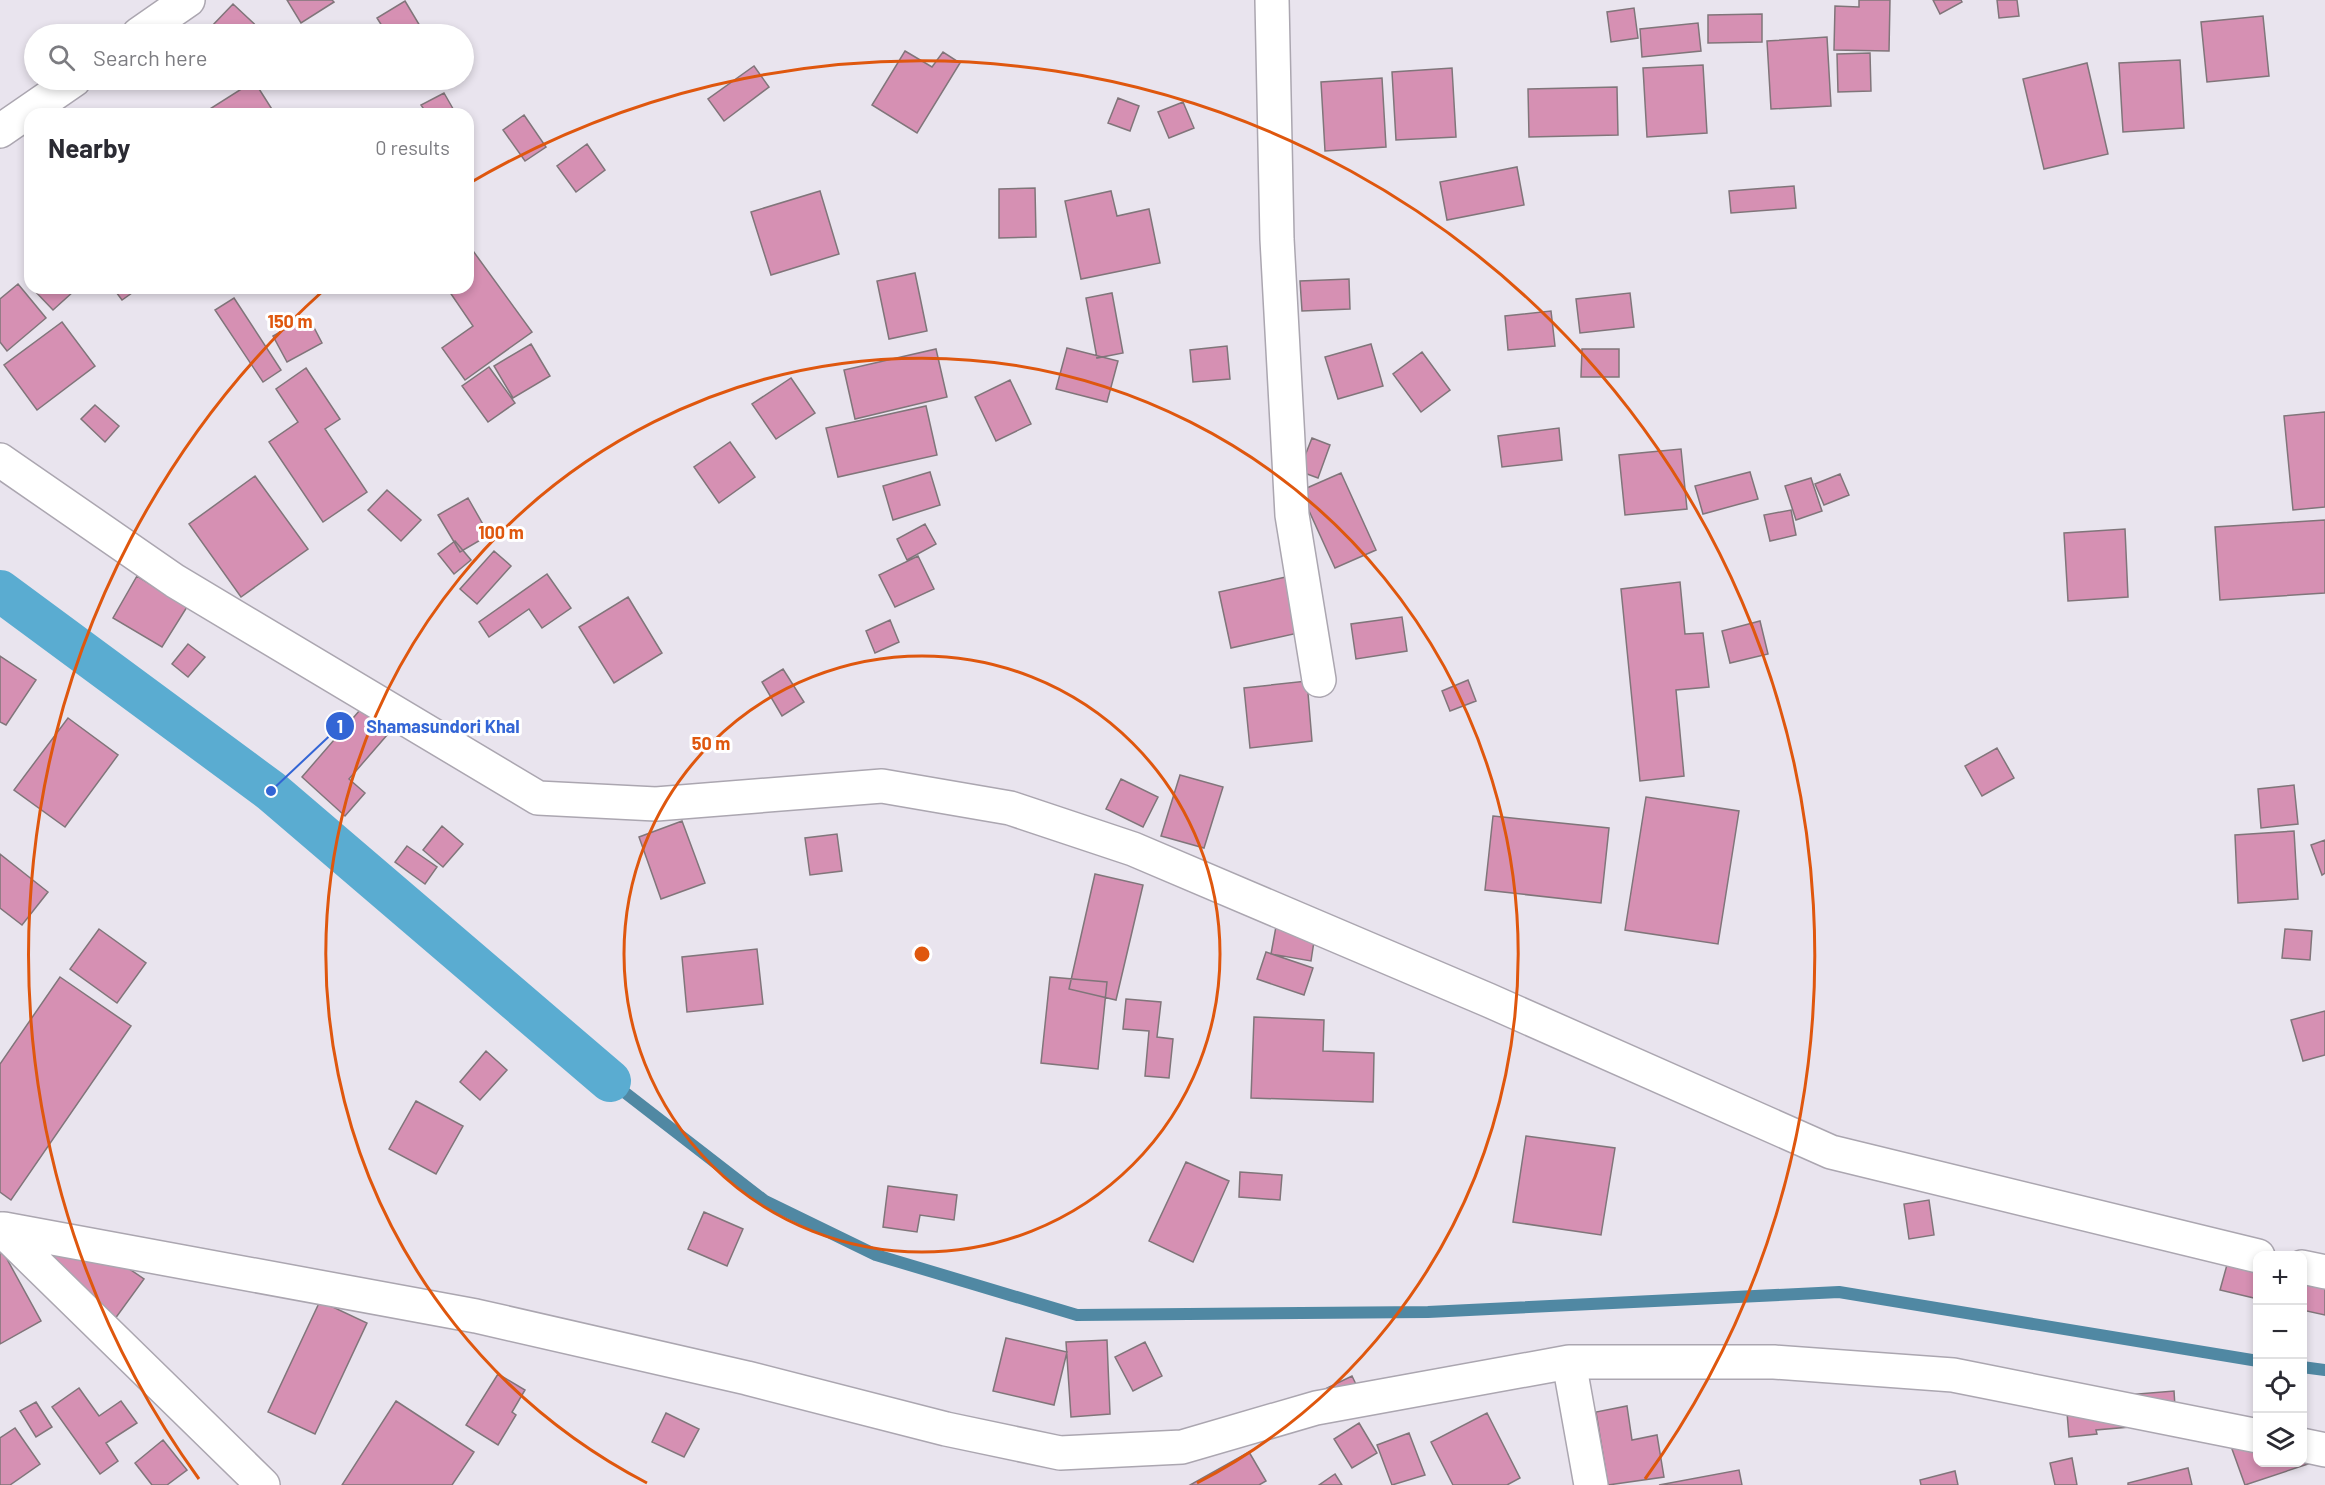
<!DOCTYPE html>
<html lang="en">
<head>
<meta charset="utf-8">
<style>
  :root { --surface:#fff; --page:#f2f2f3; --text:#2b2b33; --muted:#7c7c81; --line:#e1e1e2 }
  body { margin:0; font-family:Barlow,sans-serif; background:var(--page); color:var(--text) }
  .controls { position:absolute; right:18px; bottom:18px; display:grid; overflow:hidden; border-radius:12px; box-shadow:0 3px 9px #0003 }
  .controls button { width:54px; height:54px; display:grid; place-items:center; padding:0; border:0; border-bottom:2px solid var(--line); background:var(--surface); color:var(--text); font:30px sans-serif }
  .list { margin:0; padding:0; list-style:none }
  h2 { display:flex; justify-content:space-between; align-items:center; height:78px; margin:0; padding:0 24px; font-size:26px }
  h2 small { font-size:20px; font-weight:400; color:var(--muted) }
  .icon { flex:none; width:33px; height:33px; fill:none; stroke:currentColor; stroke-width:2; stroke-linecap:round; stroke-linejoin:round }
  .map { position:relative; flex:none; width:2325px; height:1485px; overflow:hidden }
  .search { position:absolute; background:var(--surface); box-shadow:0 3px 9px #0003; left:24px; top:24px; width:450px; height:66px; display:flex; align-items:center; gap:15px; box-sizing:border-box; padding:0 21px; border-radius:33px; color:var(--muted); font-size:22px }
  .panel { position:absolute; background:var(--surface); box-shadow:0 3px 9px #0003; left:24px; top:108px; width:450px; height:186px; border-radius:18px }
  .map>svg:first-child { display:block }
</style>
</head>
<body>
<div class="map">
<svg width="2325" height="1485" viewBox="0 0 2325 1485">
  <rect width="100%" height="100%" fill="#e9e4ee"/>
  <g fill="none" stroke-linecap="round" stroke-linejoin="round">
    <path stroke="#5088a3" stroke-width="12" d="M 610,1081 L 765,1201 L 876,1255 L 1077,1315 L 1428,1312 L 1839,1292 L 2258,1361
      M 2302,1367 L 2325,1370"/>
    <path stroke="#5aacd1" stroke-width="42" d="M 0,591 L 271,791 L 610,1081"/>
  </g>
  <path fill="#d690b3" stroke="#80757a" stroke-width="1.5" d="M 287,0 L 332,0 L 334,2 L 301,23 Z
    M 1859,0 L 1890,0 L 1889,51 L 1834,50 L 1835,6 L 1859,7 Z
    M 1933,0 L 1961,0 L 1962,2 L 1940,14 Z
    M 1997,0 L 2017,0 L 2019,16 L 1999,18 Z
    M 405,1 L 423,31 L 418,34 L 387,34 L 377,18 Z
    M 233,4 L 265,34 L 219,34 L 211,27 Z
    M 1634,8 L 1638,38 L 1611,42 L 1607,12 Z
    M 1762,14 L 1762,42 L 1708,43 L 1708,15 Z
    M 2263,16 L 2269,76 L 2207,82 L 2201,22 Z
    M 1698,23 L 1701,51 L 1642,57 L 1640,29 Z
    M 1827,37 L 1831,106 L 1771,109 L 1767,41 Z
    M 905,51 L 932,67 L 943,52 L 960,63 L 917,133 L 872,105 Z
    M 1870,53 L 1871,91 L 1838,92 L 1837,54 Z
    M 2180,60 L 2184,128 L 2123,132 L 2119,63 Z
    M 2087,63 L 2108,154 L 2044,169 L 2023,79 Z
    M 1703,65 L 1707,133 L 1647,137 L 1643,68 Z
    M 754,66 L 769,87 L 724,121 L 708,99 Z
    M 1452,68 L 1456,137 L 1396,140 L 1392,72 Z
    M 1382,78 L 1386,147 L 1325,151 L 1321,82 Z
    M 254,81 L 275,114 L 206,114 L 205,112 Z
    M 1617,87 L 1618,135 L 1529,137 L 1528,89 Z
    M 444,93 L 456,114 L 427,114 L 421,105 Z
    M 1118,98 L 1139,106 L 1130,131 L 1108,123 Z
    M 1183,102 L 1194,128 L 1169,138 L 1158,112 Z
    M 524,115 L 546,147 L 525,161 L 503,130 Z
    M 587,144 L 605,170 L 576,192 L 557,166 Z
    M 1517,167 L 1524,205 L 1447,220 L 1440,182 Z
    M 1794,186 L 1796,208 L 1731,213 L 1729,191 Z
    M 1035,188 L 1036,237 L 999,238 L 999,189 Z
    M 820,191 L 839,254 L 771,275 L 751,212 Z
    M 1111,191 L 1117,216 L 1149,209 L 1160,263 L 1081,279 L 1065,201 Z
    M 468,244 L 532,332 L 465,380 L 442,348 L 473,326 L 447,288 L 468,288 Z
    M 915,273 L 927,331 L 889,339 L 877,281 Z
    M 1349,279 L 1350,309 L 1302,311 L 1300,281 Z
    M 18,284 L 46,318 L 7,351 L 0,342 L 0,299 Z
    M 32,288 L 71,288 L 74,291 L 53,310 Z
    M 113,288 L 139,288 L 122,300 Z
    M 1112,293 L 1123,353 L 1097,358 L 1086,298 Z
    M 1630,293 L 1634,327 L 1580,333 L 1576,299 Z
    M 234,298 L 281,370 L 263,382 L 215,310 Z
    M 1551,311 L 1555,346 L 1508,350 L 1505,316 Z
    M 308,316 L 322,343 L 287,362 L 273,336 Z
    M 62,322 L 95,366 L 37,410 L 4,365 Z
    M 531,344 L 550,376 L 513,398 L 494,366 Z
    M 1371,344 L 1383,386 L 1338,399 L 1325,357 Z
    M 1227,346 L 1230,379 L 1193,382 L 1190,350 Z
    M 1067,348 L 1118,361 L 1107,402 L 1056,389 Z
    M 936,349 L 947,397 L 855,419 L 844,370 Z
    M 1582,349 L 1619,349 L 1619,377 L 1581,377 Z
    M 1422,352 L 1450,390 L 1421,412 L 1393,374 Z
    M 489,367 L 515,403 L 488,422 L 462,386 Z
    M 306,368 L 340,419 L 325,429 L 367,492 L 323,522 L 269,442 L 298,422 L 276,389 Z
    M 791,378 L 815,413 L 776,439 L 752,404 Z
    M 1010,380 L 1031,424 L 996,441 L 975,397 Z
    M 95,405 L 119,426 L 105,442 L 81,419 Z
    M 926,406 L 937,455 L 838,477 L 826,428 Z
    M 2325,412 L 2325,507 L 2293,510 L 2284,416 Z
    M 1559,428 L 1562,460 L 1502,467 L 1498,436 Z
    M 1312,438 L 1330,445 L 1318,478 L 1299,471 Z
    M 730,442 L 755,477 L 719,503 L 694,467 Z
    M 1681,449 L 1687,509 L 1625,515 L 1619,455 Z
    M 930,472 L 940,505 L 893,520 L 883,486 Z
    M 1750,472 L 1758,499 L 1703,514 L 1695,486 Z
    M 1341,473 L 1376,550 L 1335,568 L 1300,491 Z
    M 1840,474 L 1849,495 L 1824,505 L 1815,484 Z
    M 255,476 L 308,549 L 241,597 L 189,524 Z
    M 1811,478 L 1822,511 L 1796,520 L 1785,486 Z
    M 387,490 L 421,520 L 401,541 L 368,510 Z
    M 468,498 L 489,535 L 460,552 L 438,515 Z
    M 1791,510 L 1796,535 L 1770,541 L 1764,515 Z
    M 2325,520 L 2325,593 L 2220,600 L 2215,527 Z
    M 925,524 L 936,544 L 907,560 L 897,539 Z
    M 2125,529 L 2128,597 L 2068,601 L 2064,533 Z
    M 455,541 L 471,560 L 454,574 L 438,554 Z
    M 494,551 L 511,566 L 477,604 L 460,589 Z
    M 918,556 L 934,589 L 895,607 L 879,575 Z
    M 547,574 L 571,608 L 542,628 L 529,609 L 489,637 L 479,622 Z
    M 1295,575 L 1307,631 L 1231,648 L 1219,592 Z
    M 137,576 L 187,607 L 162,647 L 113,618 Z
    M 1680,582 L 1685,634 L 1703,633 L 1709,687 L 1676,690 L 1684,776 L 1640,781 L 1621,589 Z
    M 628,597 L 662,653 L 614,683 L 579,627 Z
    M 1402,617 L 1407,651 L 1356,659 L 1351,624 Z
    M 890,620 L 899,642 L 875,653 L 866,631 Z
    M 1760,621 L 1768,654 L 1730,663 L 1722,631 Z
    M 188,644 L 205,657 L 188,677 L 172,664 Z
    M 0,656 L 36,680 L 6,725 L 0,722 Z
    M 783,669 L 804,702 L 782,716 L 762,682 Z
    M 1468,680 L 1476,701 L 1450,711 L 1442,691 Z
    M 1307,681 L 1312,741 L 1250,748 L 1244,688 Z
    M 366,703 L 394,727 L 349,779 L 365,793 L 345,816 L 302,777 Z
    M 68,718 L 118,755 L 65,827 L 14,790 Z
    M 1997,748 L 2014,778 L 1982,796 L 1965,766 Z
    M 1180,775 L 1223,787 L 1204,848 L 1161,836 Z
    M 1121,779 L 1158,797 L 1143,827 L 1106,809 Z
    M 2294,785 L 2298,824 L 2261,828 L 2258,789 Z
    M 1646,797 L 1739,811 L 1718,944 L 1625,930 Z
    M 1493,816 L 1609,828 L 1601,903 L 1485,890 Z
    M 682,821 L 705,883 L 661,899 L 639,837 Z
    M 442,826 L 463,844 L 443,867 L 423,850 Z
    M 2294,831 L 2298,899 L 2238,903 L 2235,835 Z
    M 837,834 L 842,871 L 810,875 L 805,838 Z
    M 2325,840 L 2325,873 L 2322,875 L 2311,845 Z
    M 407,846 L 437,867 L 425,884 L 395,862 Z
    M 0,854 L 48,892 L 22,925 L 0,908 Z
    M 1095,874 L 1143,885 L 1116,1000 L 1069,989 Z
    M 1277,921 L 1316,928 L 1311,961 L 1271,954 Z
    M 99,929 L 146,963 L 117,1003 L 70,969 Z
    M 2285,929 L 2312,931 L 2310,960 L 2282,958 Z
    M 757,949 L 763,1004 L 687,1012 L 682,957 Z
    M 1266,952 L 1313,968 L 1304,995 L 1257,979 Z
    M 60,977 L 131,1026 L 11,1200 L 0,1192 L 0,1064 Z
    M 1050,977 L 1107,982 L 1098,1069 L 1041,1063 Z
    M 1126,999 L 1161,1002 L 1157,1037 L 1173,1039 L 1169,1078 L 1145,1076 L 1149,1031 L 1123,1029 Z
    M 2325,1011 L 2325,1055 L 2303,1061 L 2291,1020 Z
    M 1254,1017 L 1324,1020 L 1323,1051 L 1374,1053 L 1373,1102 L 1251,1098 Z
    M 486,1051 L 507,1070 L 480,1100 L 460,1082 Z
    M 416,1101 L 463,1126 L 436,1174 L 389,1149 Z
    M 1526,1136 L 1615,1148 L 1601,1235 L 1513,1222 Z
    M 1186,1162 L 1229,1181 L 1193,1262 L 1149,1241 Z
    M 1240,1172 L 1282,1175 L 1280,1200 L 1239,1197 Z
    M 888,1186 L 957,1195 L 954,1220 L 920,1215 L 917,1232 L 883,1227 Z
    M 1929,1200 L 1934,1235 L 1909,1239 L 1904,1204 Z
    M 704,1212 L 743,1229 L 727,1266 L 688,1249 Z
    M 71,1229 L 144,1279 L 112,1323 L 41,1272 Z
    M 2,1250 L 41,1321 L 0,1344 L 0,1251 Z
    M 2230,1254 L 2258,1260 L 2258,1299 L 2220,1290 Z
    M 2302,1271 L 2325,1276 L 2325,1315 L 2302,1310 Z
    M 320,1301 L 367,1323 L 315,1434 L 268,1412 Z
    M 1006,1338 L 1067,1352 L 1054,1405 L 993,1391 Z
    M 1107,1340 L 1110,1414 L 1071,1417 L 1066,1342 Z
    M 1145,1342 L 1162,1376 L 1133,1391 L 1115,1357 Z
    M 498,1374 L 525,1390 L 512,1412 L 516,1415 L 498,1445 L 466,1425 Z
    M 1352,1376 L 1364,1401 L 1323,1390 Z
    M 79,1388 L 99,1416 L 121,1401 L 137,1423 L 106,1443 L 118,1461 L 100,1474 L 52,1407 Z
    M 2174,1391 L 2176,1423 L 2096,1430 L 2097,1434 L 2069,1437 L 2066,1400 Z
    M 396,1401 L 474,1452 L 452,1485 L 342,1485 Z
    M 36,1402 L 52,1427 L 36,1437 L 20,1411 Z
    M 1627,1406 L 1632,1440 L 1657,1435 L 1664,1477 L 1608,1485 L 1596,1412 Z
    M 666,1413 L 699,1429 L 684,1457 L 652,1442 Z
    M 1487,1413 L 1520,1478 L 1507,1485 L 1453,1485 L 1431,1442 Z
    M 1359,1423 L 1377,1453 L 1352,1468 L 1334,1439 Z
    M 15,1428 L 40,1464 L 10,1485 L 0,1485 L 0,1438 Z
    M 2258,1428 L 2258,1462 L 2302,1462 L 2302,1438 L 2311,1463 L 2245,1485 L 2228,1438 Z
    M 1409,1433 L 1425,1475 L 1392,1485 L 1377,1445 Z
    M 163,1440 L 187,1470 L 167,1485 L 152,1485 L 135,1463 Z
    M 1249,1452 L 1266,1481 L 1259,1485 L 1190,1485 Z
    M 2072,1458 L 2077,1485 L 2055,1485 L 2050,1463 Z
    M 2188,1468 L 2192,1485 L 2128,1485 L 2128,1483 Z
    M 1739,1470 L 1742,1485 L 1659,1485 Z
    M 1955,1471 L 1958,1485 L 1921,1485 L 1920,1480 Z
    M 1335,1474 L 1342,1485 L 1319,1485 Z"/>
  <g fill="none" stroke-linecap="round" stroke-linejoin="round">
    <defs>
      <path id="minor" d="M 1272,0 L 1277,239 L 1292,515 L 1319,680
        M 139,34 L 188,0
        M 0,131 L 74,80
        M 0,460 L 175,581 L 538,798 L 656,804 L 882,786 L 1010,808 L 1133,849 L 1488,1000 L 1831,1152 L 2258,1256
        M 1,1229 L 263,1485
        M 4,1229 L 476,1316 L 747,1378 L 946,1429 L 1060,1453 L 1182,1447 L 1316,1408 L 1569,1362 L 1774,1362 L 1953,1375 L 2258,1436
        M 2302,1267 L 2325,1272
        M 1569,1362 L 1591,1485
        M 2302,1445 L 2325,1450"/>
    </defs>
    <use href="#minor" stroke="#aba6b0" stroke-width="36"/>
    <use href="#minor" stroke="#fff" stroke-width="33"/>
  </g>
  <g fill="none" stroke="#df570e" stroke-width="3">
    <circle cx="922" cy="954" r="298"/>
    <path d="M647 1483A596 596 0 1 1 1197 1483"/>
    <path d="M199 1479A894 894 0 0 1 324 290M468 184A894 894 0 0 1 1645 1479"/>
  </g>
  <circle cx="922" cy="954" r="9" fill="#df570e" stroke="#fff" stroke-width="3"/>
  <g font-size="18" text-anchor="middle" font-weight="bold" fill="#df570e" stroke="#fff" stroke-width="6" stroke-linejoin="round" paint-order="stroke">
    <text x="290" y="328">150 m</text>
    <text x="501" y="539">100 m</text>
    <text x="711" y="750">50 m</text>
  </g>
  <path fill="none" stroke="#3365d5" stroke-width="2" d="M271 791L340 726"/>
  <g fill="#3365d5" stroke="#fff" stroke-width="2">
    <circle cx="271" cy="791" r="6"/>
    <circle cx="340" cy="726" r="15"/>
  </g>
  <g font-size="18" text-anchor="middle" font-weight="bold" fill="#fff">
    <text x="340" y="733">1</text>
  </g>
  <g font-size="18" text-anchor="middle" font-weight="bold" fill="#3365d5" stroke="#fff" stroke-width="6" stroke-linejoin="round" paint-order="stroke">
    <text x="443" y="733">Shamasundori Khal</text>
  </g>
</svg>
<div class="controls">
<button>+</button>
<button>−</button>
<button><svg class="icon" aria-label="locate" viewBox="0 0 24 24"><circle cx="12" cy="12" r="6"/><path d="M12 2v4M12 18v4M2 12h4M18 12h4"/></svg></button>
<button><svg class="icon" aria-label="layers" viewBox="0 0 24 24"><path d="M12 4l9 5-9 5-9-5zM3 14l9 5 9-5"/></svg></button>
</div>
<div class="search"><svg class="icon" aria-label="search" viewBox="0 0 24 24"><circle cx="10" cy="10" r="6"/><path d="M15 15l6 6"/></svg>Search here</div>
<section class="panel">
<h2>Nearby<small>0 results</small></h2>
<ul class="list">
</ul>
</section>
</div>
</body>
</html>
